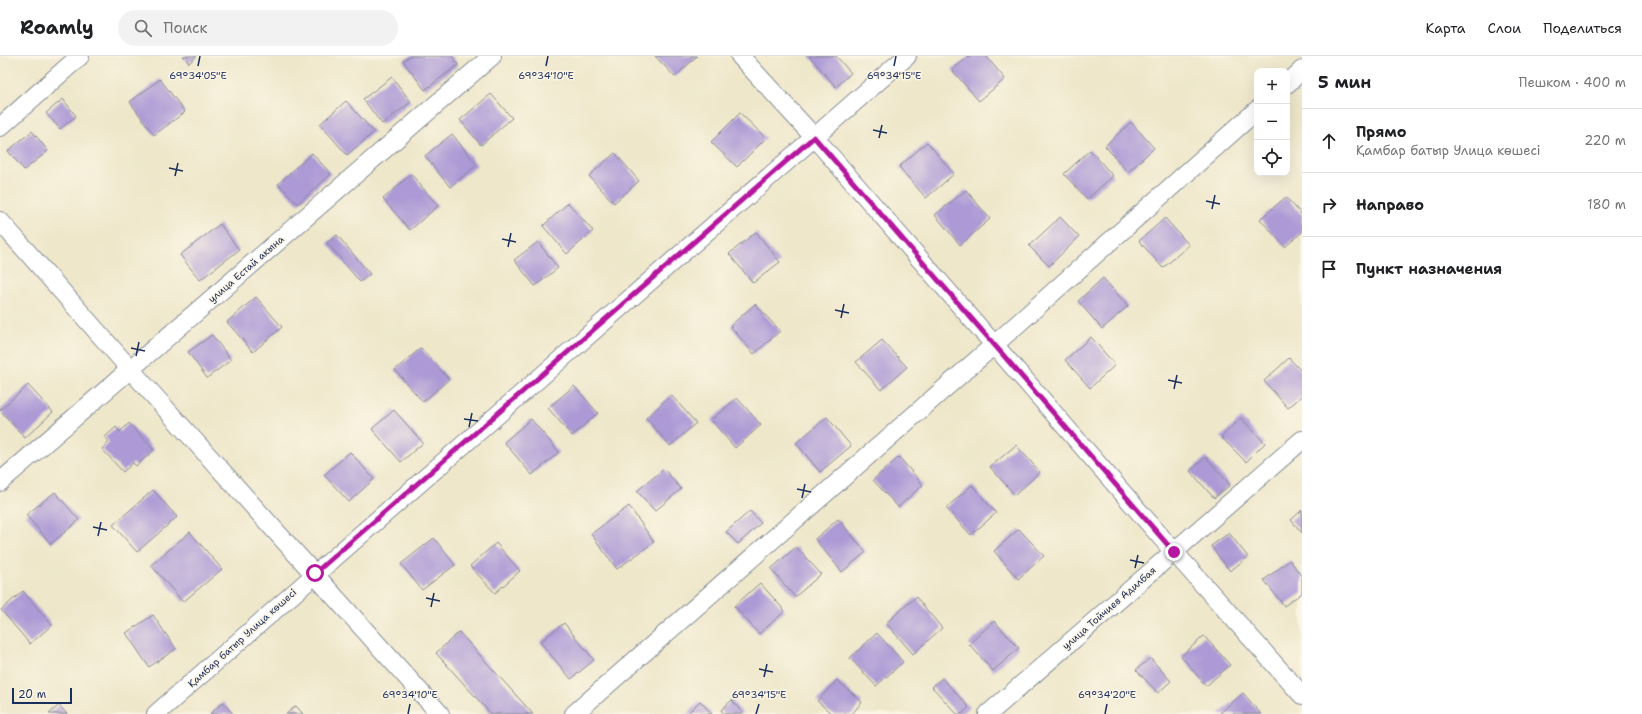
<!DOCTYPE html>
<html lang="ru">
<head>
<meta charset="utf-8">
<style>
  :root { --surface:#fff; --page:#f2f2f2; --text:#202124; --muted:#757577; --line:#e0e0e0 }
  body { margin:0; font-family:"Shantell Sans",sans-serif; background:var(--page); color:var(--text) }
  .controls { position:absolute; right:12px; top:12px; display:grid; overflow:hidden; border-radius:8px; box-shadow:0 4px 16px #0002 }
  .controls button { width:36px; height:36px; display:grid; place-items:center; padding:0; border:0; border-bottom:1px solid var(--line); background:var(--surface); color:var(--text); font:20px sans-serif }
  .scale { position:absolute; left:12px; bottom:10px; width:60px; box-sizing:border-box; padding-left:4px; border:2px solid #1b2f5e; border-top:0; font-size:11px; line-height:14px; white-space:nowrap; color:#1b2f5e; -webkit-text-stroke:3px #fcf5e5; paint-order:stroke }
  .stop { position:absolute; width:12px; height:12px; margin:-9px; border:3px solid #b5179e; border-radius:50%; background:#fff }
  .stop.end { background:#b5179e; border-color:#fff; box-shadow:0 1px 4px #0008 }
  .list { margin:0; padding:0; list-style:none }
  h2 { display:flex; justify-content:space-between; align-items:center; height:52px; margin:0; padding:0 16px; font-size:17px }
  h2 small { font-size:13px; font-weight:400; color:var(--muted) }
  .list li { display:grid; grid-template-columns:26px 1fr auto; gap:12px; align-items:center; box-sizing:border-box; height:64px; padding:0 16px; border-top:1px solid var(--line) }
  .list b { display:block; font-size:15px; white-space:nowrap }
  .list p { margin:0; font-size:13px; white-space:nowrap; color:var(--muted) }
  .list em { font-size:13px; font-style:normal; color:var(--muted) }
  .icon { flex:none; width:22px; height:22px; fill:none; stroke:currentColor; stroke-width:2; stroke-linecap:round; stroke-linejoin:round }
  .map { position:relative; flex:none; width:1302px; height:658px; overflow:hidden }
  header { display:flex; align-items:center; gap:24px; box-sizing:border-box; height:56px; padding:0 20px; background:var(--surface); border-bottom:1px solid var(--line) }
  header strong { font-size:19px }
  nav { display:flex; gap:22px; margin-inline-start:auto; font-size:14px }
  .search { width:280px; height:36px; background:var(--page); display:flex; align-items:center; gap:10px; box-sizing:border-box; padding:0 14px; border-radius:22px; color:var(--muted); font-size:15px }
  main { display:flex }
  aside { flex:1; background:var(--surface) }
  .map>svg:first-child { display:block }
</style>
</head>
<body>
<header>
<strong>Roamly</strong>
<div class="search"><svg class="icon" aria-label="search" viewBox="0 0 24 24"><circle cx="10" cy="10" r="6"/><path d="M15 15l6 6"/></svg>Поиск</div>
<nav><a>Карта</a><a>Слои</a><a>Поделиться</a></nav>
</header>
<main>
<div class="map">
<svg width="1302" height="658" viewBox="0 0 1302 658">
  <rect width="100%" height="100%" fill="#fcf5e5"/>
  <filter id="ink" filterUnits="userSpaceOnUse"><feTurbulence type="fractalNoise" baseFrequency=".025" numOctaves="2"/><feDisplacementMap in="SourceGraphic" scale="8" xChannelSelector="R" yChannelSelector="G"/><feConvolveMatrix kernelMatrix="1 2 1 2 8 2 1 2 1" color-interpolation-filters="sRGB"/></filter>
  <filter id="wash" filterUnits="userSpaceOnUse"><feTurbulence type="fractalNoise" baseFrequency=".012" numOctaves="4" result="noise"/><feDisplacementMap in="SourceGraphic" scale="16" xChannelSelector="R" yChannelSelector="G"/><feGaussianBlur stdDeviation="0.9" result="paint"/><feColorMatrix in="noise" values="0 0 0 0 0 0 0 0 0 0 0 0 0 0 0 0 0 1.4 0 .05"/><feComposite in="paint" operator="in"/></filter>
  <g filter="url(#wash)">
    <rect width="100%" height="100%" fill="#eee7ca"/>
    <g id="blocks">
      <path fill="#ac99d5" d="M 183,0 L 197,0 L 189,7 Z
        M 410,0 L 452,0 L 458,9 L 425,34 L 403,5 Z
        M 655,0 L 697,0 L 675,21 Z
        M 809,0 L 836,0 L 851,17 L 836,31 Z
        M 969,0 L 986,0 L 1005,23 L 979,45 L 952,14 Z
        M 392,21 L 411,46 L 382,68 L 363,43 Z
        M 160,23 L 185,56 L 154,79 L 130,46 Z
        M 491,38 L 512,62 L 481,89 L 460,64 Z
        M 63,43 L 76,60 L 60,73 L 46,57 Z
        M 346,45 L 374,76 L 347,99 L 320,68 Z
        M 740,57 L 766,82 L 737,111 L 711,86 Z
        M 1131,66 L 1154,92 L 1128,116 L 1105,90 Z
        M 32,75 L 48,95 L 24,114 L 8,95 Z
        M 452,78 L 477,109 L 450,131 L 425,100 Z
        M 927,86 L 954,118 L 926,142 L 899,111 Z
        M 1090,94 L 1113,120 L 1087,143 L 1064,118 Z
        M 312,97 L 331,118 L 298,148 L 278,128 Z
        M 615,97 L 639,125 L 614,147 L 589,120 Z
        M 411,118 L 438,150 L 410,174 L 383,143 Z
        M 966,134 L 990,163 L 960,189 L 935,159 Z
        M 1286,141 L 1302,159 L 1302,176 L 1285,191 L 1260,163 Z
        M 568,147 L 593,175 L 567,198 L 543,170 Z
        M 1060,161 L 1079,181 L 1049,210 L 1029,190 Z
        M 1165,162 L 1189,189 L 1163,212 L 1139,185 Z
        M 220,168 L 239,194 L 200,224 L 180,199 Z
        M 756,176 L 780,206 L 753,227 L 729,198 Z
        M 337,179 L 370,218 L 360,226 L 327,187 Z
        M 538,186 L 558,212 L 535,230 L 514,204 Z
        M 1103,222 L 1128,250 L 1102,273 L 1078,245 Z
        M 256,241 L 282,271 L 253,296 L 227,266 Z
        M 755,248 L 780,275 L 754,298 L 730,270 Z
        M 212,279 L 231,304 L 207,322 L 188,296 Z
        M 1091,281 L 1115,309 L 1090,332 L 1065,304 Z
        M 882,284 L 907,311 L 881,334 L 856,306 Z
        M 421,292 L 449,323 L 423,346 L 395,314 Z
        M 1289,302 L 1302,316 L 1302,340 L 1288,352 L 1264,325 Z
        M 28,329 L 53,356 L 25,382 L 0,354 Z
        M 574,330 L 598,357 L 572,380 L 548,352 Z
        M 671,339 L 696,367 L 670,390 L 646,362 Z
        M 737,342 L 761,369 L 735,392 L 711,364 Z
        M 394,354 L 423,387 L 401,406 L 372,373 Z
        M 827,361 L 851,390 L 820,416 L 796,387 Z
        M 1241,362 L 1265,387 L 1246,406 L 1221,381 Z
        M 531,363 L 559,396 L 532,419 L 504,386 Z
        M 129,367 L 154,394 L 136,410 L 133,407 L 123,416 L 102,393 L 109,386 L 105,381 L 116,371 L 120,376 Z
        M 1016,389 L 1040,416 L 1015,439 L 990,411 Z
        M 350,396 L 374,423 L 349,446 L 324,419 Z
        M 899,401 L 923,429 L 898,451 L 873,424 Z
        M 1206,401 L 1230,429 L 1214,442 L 1190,415 Z
        M 664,413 L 681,433 L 655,455 L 637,435 Z
        M 972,429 L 996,457 L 971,479 L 946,452 Z
        M 153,434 L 177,461 L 137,496 L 113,469 Z
        M 55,436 L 79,464 L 51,488 L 26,459 Z
        M 629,450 L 654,486 L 617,513 L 591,478 Z
        M 1302,454 L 1302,477 L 1291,464 Z
        M 750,455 L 761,467 L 738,488 L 726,476 Z
        M 838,463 L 866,496 L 842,516 L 815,483 Z
        M 1019,473 L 1044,500 L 1018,523 L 994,495 Z
        M 190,476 L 222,513 L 183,546 L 151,509 Z
        M 1229,477 L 1248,501 L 1230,515 L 1211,490 Z
        M 434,482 L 455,509 L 422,534 L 401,508 Z
        M 496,487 L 520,515 L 495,537 L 470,510 Z
        M 796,491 L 821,518 L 795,541 L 771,513 Z
        M 1290,504 L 1302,521 L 1302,537 L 1284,550 L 1264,524 Z
        M 760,527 L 785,555 L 759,578 L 734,550 Z
        M 23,535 L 52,569 L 30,588 L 1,554 Z
        M 916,541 L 942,572 L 913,598 L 886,567 Z
        M 153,559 L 176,593 L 149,611 L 126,577 Z
        M 994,565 L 1019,592 L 993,615 L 969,588 Z
        M 564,567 L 594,604 L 571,623 L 540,586 Z
        M 459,576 L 533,658 L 491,658 L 436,597 Z
        M 877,577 L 903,606 L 876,630 L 850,602 Z
        M 1204,580 L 1230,609 L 1206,630 L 1181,600 Z
        M 1150,602 L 1171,625 L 1158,637 L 1136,614 Z
        M 942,622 L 969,651 L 962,658 L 957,658 L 932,631 Z
        M 837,624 L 862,646 L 852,658 L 832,658 L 817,645 Z
        M 1243,637 L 1261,658 L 1219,658 Z
        M 732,644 L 743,658 L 724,658 L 721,654 Z
        M 700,645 L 712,658 L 687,658 Z
        M 223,646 L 233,658 L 210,658 Z
        M 59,649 L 67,658 L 49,658 Z
        M 296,650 L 303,658 L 286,658 Z"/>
    </g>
  </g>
  <g filter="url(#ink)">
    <use href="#blocks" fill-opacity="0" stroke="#848b94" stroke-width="1"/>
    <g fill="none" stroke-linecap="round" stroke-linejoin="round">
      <defs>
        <path id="street" d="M 740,0 L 814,81 L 1174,496 L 1302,639
          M 1287,28 L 1302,14
          M 0,71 L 80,0
          M 0,165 L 130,313 L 440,658
          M 0,426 L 492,0
          M 156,658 L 907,0
          M 574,658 L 994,289 L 1257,54
          M 988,658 L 1302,384"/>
      </defs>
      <use href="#street" stroke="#848b94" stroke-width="20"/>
      <use href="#street" stroke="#fff" stroke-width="18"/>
    </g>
  </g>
  <g fill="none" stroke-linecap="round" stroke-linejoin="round" filter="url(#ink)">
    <path stroke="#b5179e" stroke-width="5" d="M 315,517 L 814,81 L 1174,496"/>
  </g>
  <path fill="none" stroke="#1b2f5e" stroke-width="1.5" d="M 198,10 L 200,0M 546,10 L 548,0M 894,10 L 896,0M 873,74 L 887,77M 879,82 L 882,69M 169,112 L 183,115M 175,120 L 178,107M 1206,145 L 1220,148M 1212,153 L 1215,139M 502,183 L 516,186M 508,191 L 511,177M 835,254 L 849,257M 841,262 L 844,248M 131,292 L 145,295M 136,300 L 139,286M 1168,324 L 1182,327M 1174,333 L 1177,319M 464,363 L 478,365M 469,371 L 472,357M 797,433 L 811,436M 802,442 L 805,428M 93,471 L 107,474M 98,480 L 101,466M 1130,504 L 1144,507M 1135,512 L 1138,499M 426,542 L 440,545M 431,551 L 434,537M 759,613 L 773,616M 764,621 L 767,608M 408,658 L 410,648M 756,658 L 759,648M 1105,658 L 1107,648"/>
  <g text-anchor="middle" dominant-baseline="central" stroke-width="3" stroke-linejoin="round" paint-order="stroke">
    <g font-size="10" fill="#1b2f5e" stroke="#fcf5e5">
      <text transform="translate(246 213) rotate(-41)">улица Естай акына</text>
      <text transform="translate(1109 552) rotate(-41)">улица Тойчиев Адилбая</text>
      <text transform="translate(242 582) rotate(-42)">Қамбар батыр Улица көшесі</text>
    </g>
  </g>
  <g font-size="10" text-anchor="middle" fill="#1b2f5e" stroke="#fcf5e5" stroke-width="3" stroke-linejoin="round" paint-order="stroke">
    <text x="198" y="23">69°34'05"E</text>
    <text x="546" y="23">69°34'10"E</text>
    <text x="894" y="23">69°34'15"E</text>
    <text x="410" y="642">69°34'10"E</text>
    <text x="759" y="642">69°34'15"E</text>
    <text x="1107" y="642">69°34'20"E</text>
  </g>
</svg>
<div class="controls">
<button>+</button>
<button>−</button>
<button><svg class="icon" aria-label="locate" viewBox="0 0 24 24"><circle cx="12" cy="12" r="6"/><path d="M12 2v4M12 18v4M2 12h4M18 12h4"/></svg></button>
</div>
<div class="scale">20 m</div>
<div class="stop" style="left:315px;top:517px"></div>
<div class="stop end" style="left:1174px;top:496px"></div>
</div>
<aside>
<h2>5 мин<small>Пешком · 400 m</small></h2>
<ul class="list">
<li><svg class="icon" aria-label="ahead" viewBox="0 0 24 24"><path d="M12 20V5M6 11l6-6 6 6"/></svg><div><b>Прямо</b><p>Қамбар батыр Улица көшесі</p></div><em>220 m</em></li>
<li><svg class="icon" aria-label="right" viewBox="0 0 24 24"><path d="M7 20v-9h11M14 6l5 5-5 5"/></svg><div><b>Направо</b></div><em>180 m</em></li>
<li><svg class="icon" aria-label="arrive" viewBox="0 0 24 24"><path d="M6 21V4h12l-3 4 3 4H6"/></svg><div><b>Пункт назначения</b></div></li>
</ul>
</aside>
</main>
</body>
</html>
